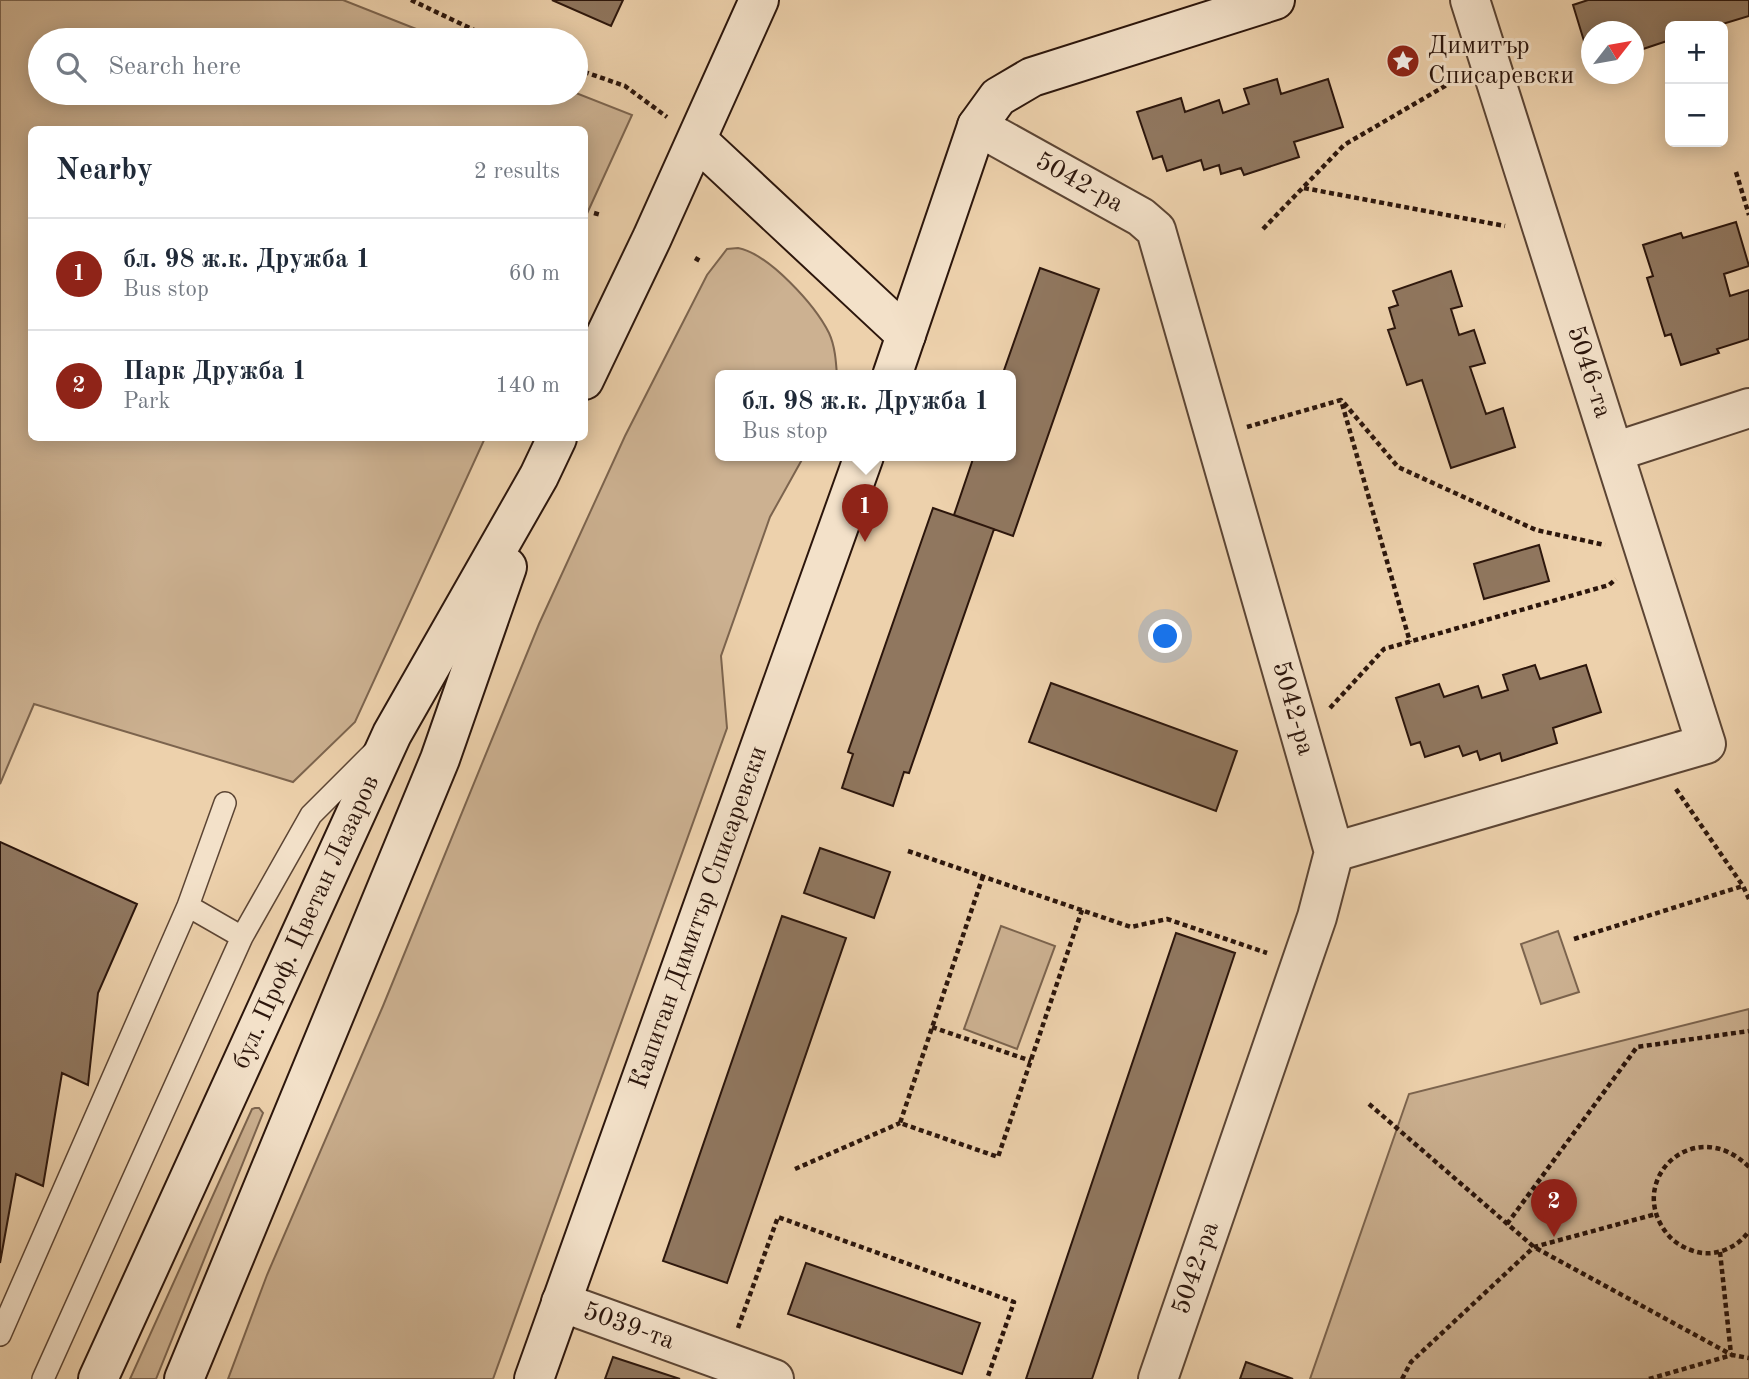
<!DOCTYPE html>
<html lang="en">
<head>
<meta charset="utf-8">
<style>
  :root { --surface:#fff; --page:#f6f6f7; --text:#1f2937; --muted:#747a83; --line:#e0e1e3; --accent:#8f2418 }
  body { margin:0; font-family:"Old Standard TT",serif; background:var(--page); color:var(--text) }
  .controls { position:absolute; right:21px; top:21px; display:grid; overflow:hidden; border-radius:10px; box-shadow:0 4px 18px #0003 }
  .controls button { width:63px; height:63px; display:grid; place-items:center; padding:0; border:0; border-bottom:2px solid var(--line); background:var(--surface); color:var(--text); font:35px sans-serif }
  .compass { position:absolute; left:1581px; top:21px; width:63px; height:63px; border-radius:50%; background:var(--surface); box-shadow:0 4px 18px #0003; rotate:59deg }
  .you { position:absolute; left:1166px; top:637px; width:24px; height:24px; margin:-18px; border:5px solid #fff; border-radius:50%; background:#1a73e8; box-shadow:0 0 0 10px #1a73e833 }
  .badge { display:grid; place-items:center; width:46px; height:46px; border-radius:50%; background:var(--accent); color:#fff; font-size:23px; font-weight:700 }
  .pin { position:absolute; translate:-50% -58px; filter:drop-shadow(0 2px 4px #0008) }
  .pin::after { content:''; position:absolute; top:37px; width:24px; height:21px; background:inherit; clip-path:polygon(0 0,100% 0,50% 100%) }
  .popup { position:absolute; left:715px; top:370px; width:301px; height:91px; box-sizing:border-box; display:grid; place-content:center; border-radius:10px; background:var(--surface); filter:drop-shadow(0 2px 5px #0005); font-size:23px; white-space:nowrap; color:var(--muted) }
  .popup b { font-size:26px; color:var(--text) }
  .popup::after { content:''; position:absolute; left:50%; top:100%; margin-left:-14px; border:14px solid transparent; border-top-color:var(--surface) }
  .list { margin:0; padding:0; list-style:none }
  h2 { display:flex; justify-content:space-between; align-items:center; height:91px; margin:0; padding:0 28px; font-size:30px }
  h2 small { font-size:23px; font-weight:400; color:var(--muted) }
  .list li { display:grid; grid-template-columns:46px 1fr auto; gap:21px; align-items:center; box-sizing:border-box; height:112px; padding:0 28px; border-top:2px solid var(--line) }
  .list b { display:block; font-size:26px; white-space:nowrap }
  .list p { margin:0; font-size:23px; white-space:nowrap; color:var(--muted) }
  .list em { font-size:23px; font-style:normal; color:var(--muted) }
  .icon { flex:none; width:38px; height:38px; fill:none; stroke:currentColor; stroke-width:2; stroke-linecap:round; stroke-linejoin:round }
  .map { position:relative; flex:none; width:1749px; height:1379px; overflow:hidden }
  .search { position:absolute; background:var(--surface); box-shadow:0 4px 18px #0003; left:28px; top:28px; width:560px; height:77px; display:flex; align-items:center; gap:18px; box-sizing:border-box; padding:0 24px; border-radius:38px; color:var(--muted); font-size:26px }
  .panel { position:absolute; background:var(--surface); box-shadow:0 4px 18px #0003; left:28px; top:126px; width:560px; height:315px; border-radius:10px }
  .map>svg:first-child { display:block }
</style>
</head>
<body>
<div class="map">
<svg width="1749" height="1379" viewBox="0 0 1749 1379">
  <rect width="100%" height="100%" fill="#edd1ac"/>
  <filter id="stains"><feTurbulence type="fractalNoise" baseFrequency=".00286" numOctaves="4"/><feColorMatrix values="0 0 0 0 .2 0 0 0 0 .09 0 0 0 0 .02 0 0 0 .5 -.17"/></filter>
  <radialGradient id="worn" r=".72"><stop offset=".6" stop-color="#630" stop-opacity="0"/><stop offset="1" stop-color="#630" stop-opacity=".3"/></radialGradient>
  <path fill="#ccb191" stroke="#7c644e" stroke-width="2" d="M 0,0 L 343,0 L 444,40 L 40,40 L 40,93 L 576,93 L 632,115 L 585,218 L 584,130 L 32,130 L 32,438 L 485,438 L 355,722 L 293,782 L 34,704 L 0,784 Z
    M 738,248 C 769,254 815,305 829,333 C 835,346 836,361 837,376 L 720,376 L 720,456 L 804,456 L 770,517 L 721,656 L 727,728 L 493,1379 L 228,1379 L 267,1275 L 383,1006 L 539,624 L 625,436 L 707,275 L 727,249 Z
    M 1001,926 L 1055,946 L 1017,1049 L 964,1029 Z
    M 1558,931 L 1579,992 L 1541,1004 L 1521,944 Z
    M 1749,1009 L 1749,1379 L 1310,1379 L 1409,1094 Z
    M 255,1108 L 259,1108 L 263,1113 L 156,1379 L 130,1379 L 252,1109 Z"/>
  <path fill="#90775f" stroke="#2c160c" stroke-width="2" d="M 552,0 L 623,0 L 611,26 Z
    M 1588,0 L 1749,0 L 1749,16 L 1716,26 L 1670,26 L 1670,40 L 1634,52 L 1634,32 L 1592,32 L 1591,64 L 1573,5 Z
    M 1277,79 L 1281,94 L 1328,79 L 1343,127 L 1294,142 L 1299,157 L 1244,175 L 1241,168 L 1221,174 L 1219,165 L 1204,170 L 1201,160 L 1167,171 L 1162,156 L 1153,159 L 1137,112 L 1181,98 L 1185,112 L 1219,100 L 1223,113 L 1249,104 L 1244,89 Z
    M 1736,222 L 1749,266 L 1724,274 L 1730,296 L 1749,290 L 1749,339 L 1717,349 L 1719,353 L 1681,365 L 1671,334 L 1665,336 L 1647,278 L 1653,276 L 1643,245 L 1681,233 L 1683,238 Z
    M 1040,268 L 1099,289 L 1013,536 L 954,515 L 974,456 L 1010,456 L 1010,376 L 1002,376 Z
    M 1451,271 L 1462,306 L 1451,309 L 1459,335 L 1474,330 L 1485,363 L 1470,367 L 1486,414 L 1503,408 L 1515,447 L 1451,468 L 1422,380 L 1407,385 L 1388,330 L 1395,328 L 1389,308 L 1398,305 L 1393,291 Z
    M 933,508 L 994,529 L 909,773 L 904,772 L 893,806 L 842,788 L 853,754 L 848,752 Z
    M 1539,545 L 1549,581 L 1484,599 L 1474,564 Z
    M 1535,665 L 1540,679 L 1586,665 L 1601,712 L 1553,728 L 1557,743 L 1502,761 L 1500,753 L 1480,760 L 1477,751 L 1463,756 L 1459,746 L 1425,757 L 1420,742 L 1411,745 L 1396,698 L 1439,684 L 1444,697 L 1478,686 L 1482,698 L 1508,690 L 1503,675 Z
    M 1051,683 L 1237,751 L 1216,811 L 1029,742 Z
    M 0,842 L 137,904 L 98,993 L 88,1085 L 62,1073 L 43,1186 L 16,1174 L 0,1263 Z
    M 820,848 L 890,872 L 874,918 L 804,893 Z
    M 782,916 L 846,938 L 727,1283 L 663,1261 Z
    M 1176,933 L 1235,953 L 1169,1150 L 1092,1379 L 1026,1379 Z
    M 806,1263 L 980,1323 L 962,1374 L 788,1314 Z
    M 613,1357 L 680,1379 L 605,1379 Z
    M 1246,1362 L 1293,1379 L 1240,1379 Z"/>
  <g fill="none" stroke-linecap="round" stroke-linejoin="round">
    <defs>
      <path id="lane" d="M 188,906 L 242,937
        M 0,1335 L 188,906 L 225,803
        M 43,1379 L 242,937 L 311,815 L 373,753"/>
      <g id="street">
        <path id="s1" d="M 977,126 L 1141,217 L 1156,230 L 1334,852 L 1317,917 L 1158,1379"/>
        <path d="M 1614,452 L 1749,408"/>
        <path d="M 1334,852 L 1706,744 L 1470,0"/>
        <path id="s2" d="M 561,1302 L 774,1379"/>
      </g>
      <g id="secondary">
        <path d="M 697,140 L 906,335"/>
        <path d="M 892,376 L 977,126 L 998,97 L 1032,77 L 1275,0"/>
        <path d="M 584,380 L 652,238 L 759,0"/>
        <path id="s3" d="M 98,1379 L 392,734 L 539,476 L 557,438"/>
        <path d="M 184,1379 L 440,759 L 507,567"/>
        <path id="s4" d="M 534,1379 L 864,456"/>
      </g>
    </defs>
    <use href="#lane" stroke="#5c4534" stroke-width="24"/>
    <use href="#street" stroke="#5c4534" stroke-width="42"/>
    <use href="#secondary" stroke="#2c160c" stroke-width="42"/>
    <path stroke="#2c160c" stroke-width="4.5" stroke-dasharray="5 3.5" stroke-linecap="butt" d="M 411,0 L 495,40
      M 576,69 L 625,86 L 667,117
      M 1736,172 L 1749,215
      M 1304,188 L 1505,226
      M 594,213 L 601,215
      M 1263,229 L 1344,145 L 1457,79
      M 695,258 L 702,262
      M 1344,403 L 1398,467 L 1536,530 L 1605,545
      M 1247,427 L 1341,400 L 1410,642
      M 1330,708 L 1384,649 L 1609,585 L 1616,579
      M 1676,789 L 1743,886 L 1749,899
      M 908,851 L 1131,927 L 1167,919 L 1267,953
      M 983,876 L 900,1123 L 998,1157 L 1082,910
      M 1574,939 L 1743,886
      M 932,1027 L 1031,1061
      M 1369,1104 L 1534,1247 L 1732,1355
      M 1749,1167 C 1694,1112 1622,1182 1669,1236 C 1677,1245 1690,1251 1702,1253 C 1720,1255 1739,1246 1749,1231
      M 795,1169 L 900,1123
      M 1507,1224 L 1637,1047 L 1749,1031
      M 1720,1252 L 1731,1354
      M 738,1328 L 778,1217 L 1014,1302 L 987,1379
      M 1402,1379 L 1411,1362 L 1534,1247 L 1656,1214
      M 1649,1379 L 1732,1355 L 1749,1358"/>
    <use href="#lane" stroke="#f3e1c9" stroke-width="21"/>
    <use href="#street" stroke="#f3e1c9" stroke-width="38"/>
    <use href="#secondary" stroke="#f3e1c9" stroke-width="38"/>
  </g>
  <defs>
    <symbol id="sight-disc" viewBox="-11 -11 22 22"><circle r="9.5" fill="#8f2418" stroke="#f3e1c9"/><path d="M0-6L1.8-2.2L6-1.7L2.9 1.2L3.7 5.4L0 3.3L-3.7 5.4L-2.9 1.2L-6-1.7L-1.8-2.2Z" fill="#fff"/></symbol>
  </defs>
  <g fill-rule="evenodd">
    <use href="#sight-disc" x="1384" y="42" width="38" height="38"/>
  </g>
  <g text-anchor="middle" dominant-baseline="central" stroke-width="6" stroke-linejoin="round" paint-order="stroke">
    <g font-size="26" fill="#2c160c" stroke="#f3e1c9" text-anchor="start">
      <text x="1428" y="46">Димитър<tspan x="1428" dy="30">Списаревски</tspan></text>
    </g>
    <g font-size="26" fill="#2c160c" stroke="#f3e1c9">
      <text stroke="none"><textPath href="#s1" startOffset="117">5042-ра</textPath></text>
      <text transform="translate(1589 372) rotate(72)">5046-та</text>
      <text stroke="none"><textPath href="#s1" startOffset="705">5042-ра</textPath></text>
      <text stroke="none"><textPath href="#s4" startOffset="490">Капитан Димитър Списаревски</textPath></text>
      <text stroke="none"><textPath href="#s3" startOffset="502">бул. Проф. Цветан Лазаров</textPath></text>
      <text transform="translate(1196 1268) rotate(-71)">5042-ра</text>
      <text stroke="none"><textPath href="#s2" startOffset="72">5039-та</textPath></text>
    </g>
  </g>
  <rect width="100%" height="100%" filter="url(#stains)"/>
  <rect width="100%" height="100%" fill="url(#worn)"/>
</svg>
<div class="controls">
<button>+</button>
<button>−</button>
</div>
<svg class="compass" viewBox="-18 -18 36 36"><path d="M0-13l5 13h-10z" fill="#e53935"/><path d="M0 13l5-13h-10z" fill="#747a83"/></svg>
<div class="you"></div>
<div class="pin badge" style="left:865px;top:542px">1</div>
<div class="popup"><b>бл. 98 ж.к. Дружба 1</b>Bus stop</div>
<div class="pin badge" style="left:1554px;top:1237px">2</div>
<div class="search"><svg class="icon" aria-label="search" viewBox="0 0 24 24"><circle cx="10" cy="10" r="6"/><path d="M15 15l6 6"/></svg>Search here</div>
<section class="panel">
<h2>Nearby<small>2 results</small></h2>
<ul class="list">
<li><span class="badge">1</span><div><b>бл. 98 ж.к. Дружба 1</b><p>Bus stop</p></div><em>60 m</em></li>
<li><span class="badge">2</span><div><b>Парк Дружба 1</b><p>Park</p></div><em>140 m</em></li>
</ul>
</section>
</div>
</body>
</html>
